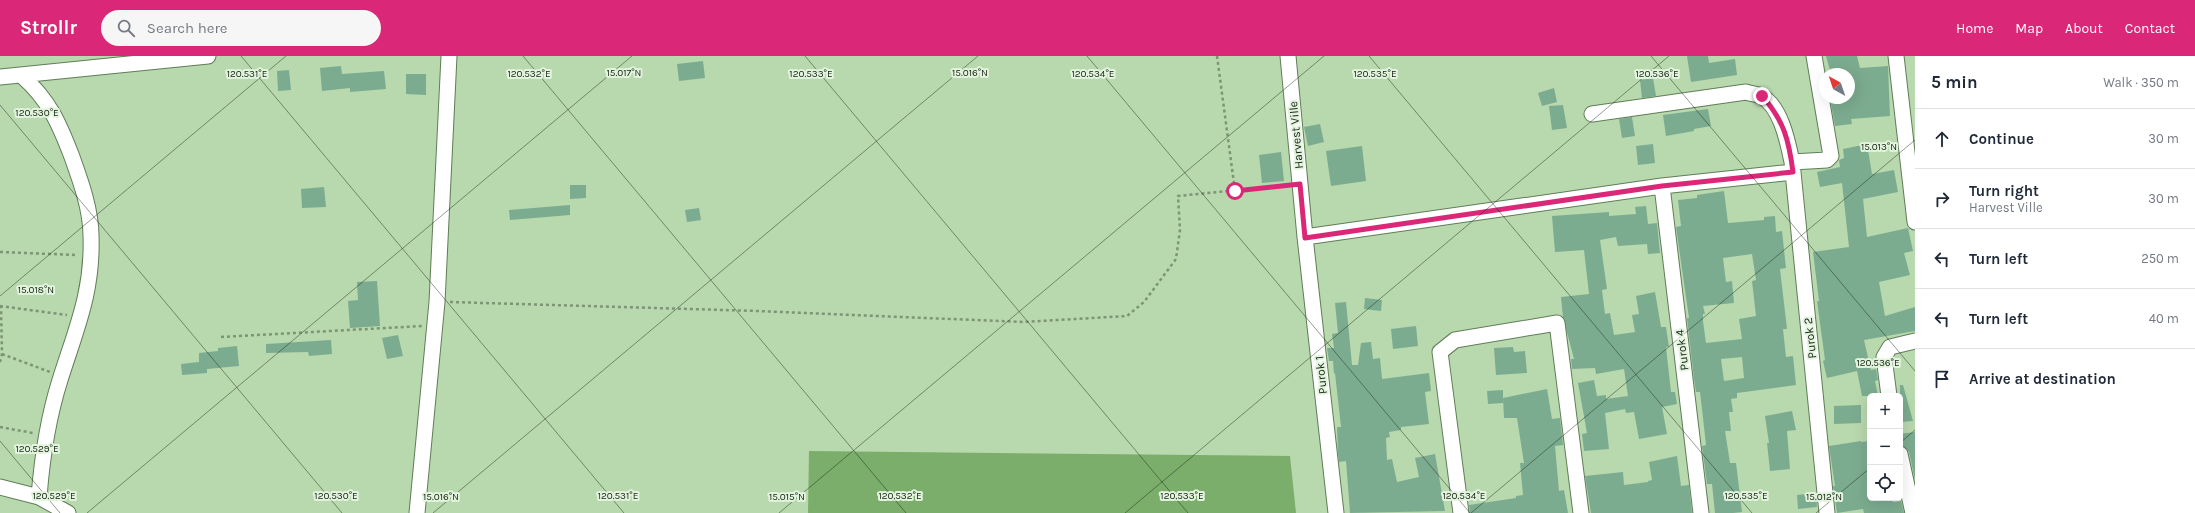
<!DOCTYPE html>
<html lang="en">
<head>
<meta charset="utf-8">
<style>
  :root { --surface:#fff; --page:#f6f6f7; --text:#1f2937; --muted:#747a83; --line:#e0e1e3; --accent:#db2777 }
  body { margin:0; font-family:Karla,sans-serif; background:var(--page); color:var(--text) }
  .controls { position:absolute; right:12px; bottom:12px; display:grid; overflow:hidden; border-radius:6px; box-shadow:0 4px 16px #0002 }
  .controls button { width:36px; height:36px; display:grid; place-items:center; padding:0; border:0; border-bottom:1px solid var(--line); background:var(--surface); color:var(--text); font:20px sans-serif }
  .compass { position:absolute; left:1819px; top:12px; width:36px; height:36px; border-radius:50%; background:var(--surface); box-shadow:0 4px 16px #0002; rotate:320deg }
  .stop { position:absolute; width:12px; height:12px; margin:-9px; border:3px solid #db2777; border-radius:50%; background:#fff }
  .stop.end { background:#db2777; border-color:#fff; box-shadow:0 1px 4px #0008 }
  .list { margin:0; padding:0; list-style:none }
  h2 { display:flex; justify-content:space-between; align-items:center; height:52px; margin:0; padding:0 16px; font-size:17px }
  h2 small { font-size:13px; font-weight:400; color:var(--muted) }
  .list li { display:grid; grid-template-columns:26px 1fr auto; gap:12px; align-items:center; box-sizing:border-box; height:60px; padding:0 16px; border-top:1px solid var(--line) }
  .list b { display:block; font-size:15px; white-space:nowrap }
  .list p { margin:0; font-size:13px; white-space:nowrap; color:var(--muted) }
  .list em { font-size:13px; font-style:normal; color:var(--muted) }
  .icon { flex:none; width:22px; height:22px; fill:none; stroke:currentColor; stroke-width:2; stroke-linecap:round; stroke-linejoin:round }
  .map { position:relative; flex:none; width:1915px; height:457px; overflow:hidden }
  header { display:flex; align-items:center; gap:24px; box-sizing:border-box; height:56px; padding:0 20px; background:var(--accent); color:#fff }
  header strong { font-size:19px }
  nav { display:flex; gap:22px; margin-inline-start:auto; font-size:14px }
  .search { width:280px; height:36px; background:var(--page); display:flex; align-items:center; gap:10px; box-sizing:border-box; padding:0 14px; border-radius:22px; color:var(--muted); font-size:15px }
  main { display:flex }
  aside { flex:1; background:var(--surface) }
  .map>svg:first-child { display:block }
</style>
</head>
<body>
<header>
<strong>Strollr</strong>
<div class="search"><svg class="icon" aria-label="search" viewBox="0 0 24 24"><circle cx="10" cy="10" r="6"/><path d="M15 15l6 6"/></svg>Search here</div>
<nav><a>Home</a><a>Map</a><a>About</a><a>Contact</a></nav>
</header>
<main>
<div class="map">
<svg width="1915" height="457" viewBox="0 0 1915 457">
  <rect width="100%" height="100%" fill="#b8d8ae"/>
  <path fill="#7aae6a" d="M 809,395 L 1290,400 L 1296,457 L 808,457 Z"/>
  <path fill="#7cac90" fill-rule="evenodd" d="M 1687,0 L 1708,0 L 1709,7 L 1735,3 L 1737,19 L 1691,26 Z
    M 1826,0 L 1857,0 L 1860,12 L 1888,10 L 1890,60 L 1851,63 L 1852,68 L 1835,70 L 1830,42 L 1849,42 L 1849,18 L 1831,18 Z
    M 703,5 L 705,22 L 679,25 L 677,8 Z
    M 341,10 L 342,18 L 384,15 L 386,33 L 350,36 L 350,32 L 322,35 L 320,12 Z
    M 289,14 L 291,34 L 278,35 L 277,15 Z
    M 406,18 L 426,18 L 426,39 L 406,38 Z
    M 1653,22 L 1656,40 L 1642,42 L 1640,24 Z
    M 1554,32 L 1557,46 L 1542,50 L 1538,37 Z
    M 1563,49 L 1567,72 L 1552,74 L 1549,50 Z
    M 1708,53 L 1711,70 L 1694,73 L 1694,75 L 1666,80 L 1663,59 Z
    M 1632,61 L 1635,80 L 1622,82 L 1619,63 Z
    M 1320,68 L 1324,86 L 1308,90 L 1304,71 Z
    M 1653,88 L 1655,107 L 1638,109 L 1636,90 Z
    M 1867,88 L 1872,118 L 1894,114 L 1898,136 L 1863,143 L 1867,181 L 1908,172 L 1913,195 L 1904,197 L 1910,219 L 1879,226 L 1885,260 L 1915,251 L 1915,275 L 1864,284 L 1871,314 L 1876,313 L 1878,324 L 1875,325 L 1878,340 L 1862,340 L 1857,315 L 1827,322 L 1823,305 L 1825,304 L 1817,245 L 1819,245 L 1813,196 L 1849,191 L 1842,127 L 1820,131 L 1817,116 L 1840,111 L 1839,104 L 1844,102 L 1843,93 Z
    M 1362,90 L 1366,125 L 1331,130 L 1326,95 Z
    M 1281,96 L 1284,125 L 1262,127 L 1259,99 Z
    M 570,129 L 586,129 L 586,142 L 570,143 Z
    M 324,131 L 326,151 L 302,152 L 301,133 Z
    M 1724,135 L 1728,167 L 1764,164 L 1764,161 L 1775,160 L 1776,176 L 1782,175 L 1786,212 L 1780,213 L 1787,273 L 1783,273 L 1786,301 L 1793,300 L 1796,329 L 1737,337 L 1737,342 L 1731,343 L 1733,356 L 1729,356 L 1731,375 L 1725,375 L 1730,407 L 1736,407 L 1742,456 L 1733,457 L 1715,457 L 1712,428 L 1707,428 L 1702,390 L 1706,389 L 1703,362 L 1700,336 L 1696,336 L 1694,323 L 1687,262 L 1689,262 L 1676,171 L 1681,170 L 1678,144 L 1697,142 L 1697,139 ZM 1752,198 L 1756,224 L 1752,225 L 1756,260 L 1739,263 L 1742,283 L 1706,287 L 1703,265 L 1703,258 L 1705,258 L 1703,250 L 1734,247 L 1732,225 L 1726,226 L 1723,202 ZM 1742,301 L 1744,322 L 1724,325 L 1721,303 Z
    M 570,149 L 570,159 L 510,164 L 509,154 Z
    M 1646,150 L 1648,168 L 1657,167 L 1660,197 L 1648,198 L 1647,188 L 1618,190 L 1616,181 L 1600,184 L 1607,233 L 1602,234 L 1605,258 L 1610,257 L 1614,279 L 1635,276 L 1632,259 L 1639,258 L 1636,240 L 1655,236 L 1661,271 L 1666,271 L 1669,291 L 1666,291 L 1671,336 L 1675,336 L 1677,348 L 1662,351 L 1667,378 L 1639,383 L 1634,356 L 1626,357 L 1625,353 L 1605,357 L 1609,393 L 1584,395 L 1582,378 L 1587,377 L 1578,327 L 1594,324 L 1597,340 L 1606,339 L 1606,343 L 1628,340 L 1624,313 L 1596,318 L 1595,312 L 1572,313 L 1571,303 L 1574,303 L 1563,261 L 1561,241 L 1589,238 L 1584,194 L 1555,196 L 1552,160 L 1609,156 L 1609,160 L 1636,158 L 1635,151 Z
    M 699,152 L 701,164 L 687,166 L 685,154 Z
    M 377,225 L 380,270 L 350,272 L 348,245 L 358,244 L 357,226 Z
    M 1365,242 L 1382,244 L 1381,255 L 1364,253 Z
    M 1346,246 L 1352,309 L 1358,309 L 1361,287 L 1371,286 L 1373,303 L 1380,302 L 1382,323 L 1429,317 L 1431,335 L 1425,336 L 1429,368 L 1401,371 L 1401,374 L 1389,376 L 1390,381 L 1386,382 L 1387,404 L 1392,403 L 1397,426 L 1419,421 L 1415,402 L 1435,398 L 1445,455 L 1350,457 L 1346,405 L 1339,406 L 1338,396 L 1337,371 L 1341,371 L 1335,317 L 1334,318 L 1333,305 L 1329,305 L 1327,292 L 1334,292 L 1332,278 L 1338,277 L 1335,247 Z
    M 1416,270 L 1418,290 L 1393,293 L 1391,273 Z
    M 398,279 L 403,300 L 387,303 L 382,282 Z
    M 331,284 L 332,298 L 309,300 L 308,296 L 266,297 L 266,288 Z
    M 237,290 L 239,310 L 207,313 L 207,317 L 182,319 L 181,308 L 199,306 L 199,297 L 218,295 L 218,292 Z
    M 1513,291 L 1514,296 L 1525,295 L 1527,317 L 1496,319 L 1494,292 Z
    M 1900,329 L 1903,329 L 1913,365 L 1900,366 Z
    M 1547,333 L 1552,363 L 1560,362 L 1563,389 L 1555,390 L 1559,435 L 1564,434 L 1568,457 L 1470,457 L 1469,449 L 1516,442 L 1516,440 L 1523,439 L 1520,407 L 1524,407 L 1517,362 L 1504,362 L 1503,342 Z
    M 1503,334 L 1503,347 L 1488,348 L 1487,335 Z
    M 1861,349 L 1861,367 L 1834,368 L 1834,350 Z
    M 1792,355 L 1796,374 L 1787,375 L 1790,413 L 1770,415 L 1767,387 L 1769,387 L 1765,360 Z
    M 1915,376 L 1915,424 L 1909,396 L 1901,389 L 1900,385 L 1900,378 Z
    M 1861,385 L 1861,386 L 1870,385 L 1870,442 L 1892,442 L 1893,446 L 1901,445 L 1904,457 L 1864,457 L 1863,453 L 1837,457 L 1833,430 L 1835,430 L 1829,390 Z
    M 1677,400 L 1681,430 L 1689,429 L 1692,457 L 1591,457 L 1585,420 L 1623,416 L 1624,429 L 1648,426 L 1648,425 L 1652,424 L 1649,406 Z
    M 1816,437 L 1817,451 L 1798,453 L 1797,439 Z"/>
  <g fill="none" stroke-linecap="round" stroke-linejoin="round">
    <defs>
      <path id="minor" d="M 1288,0 L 1305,181 L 1336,457
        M 1896,0 L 1915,166
        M 22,20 C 49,44 59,67 72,101 C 81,126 91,154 91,180 C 93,236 76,273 60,324 C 48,362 42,402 39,441
        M 0,21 L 208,0
        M 1592,58 L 1746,36 C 1751,38 1757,38 1761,40 C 1781,50 1788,87 1792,106 L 1827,457
        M 1792,106 L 1827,104 L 1831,100 L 1814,0
        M 1662,130 L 1701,457
        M 1305,181 L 1662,130 L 1793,116
        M 1889,340 L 1884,301 L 1890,291 L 1915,285
        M 1900,398 L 1913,457
        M 0,431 L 39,441 L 68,457
        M 417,457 L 437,246 L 449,0
        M 1461,457 L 1440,296 L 1455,284 L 1557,267 L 1581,457"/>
    </defs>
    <use href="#minor" stroke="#607d57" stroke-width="17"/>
    <path stroke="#7c9575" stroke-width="2.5" stroke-dasharray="3 3" stroke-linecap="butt" d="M 1217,0 L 1235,135
      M 0,196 L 77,199
      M 450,246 L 758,255 L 1023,266 L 1127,260 L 1144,246 L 1176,203 L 1180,174 L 1178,140 L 1288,129
      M 0,250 L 67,259
      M 221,281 L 422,270
      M 2,298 L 50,316
      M 0,306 L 2,298 L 1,250
      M 0,371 L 33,377"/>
    <use href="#minor" stroke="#fff" stroke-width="15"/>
  </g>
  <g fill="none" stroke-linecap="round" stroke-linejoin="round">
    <path stroke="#db2777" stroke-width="5" d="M 1235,135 L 1300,128 L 1305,182 L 1662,130 L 1793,116 C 1789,85 1784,64 1762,40"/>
  </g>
  <path fill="none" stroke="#172314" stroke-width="1" stroke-opacity="0.45" d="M 241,0 L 624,457M 523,0 L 906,457M 805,0 L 1188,457M 1087,0 L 1470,457M 1369,0 L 1752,457M 1651,0 L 1915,315M 0,49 L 342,457M 0,240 L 286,0M 0,385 L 60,457M 1900,387 L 1915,374M 87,457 L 632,0M 433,457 L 978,0M 779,457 L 1324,0M 1125,457 L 1669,0M 1471,457 L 1915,84M 1816,457 L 1870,412"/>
  <g text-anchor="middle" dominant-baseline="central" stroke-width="4" stroke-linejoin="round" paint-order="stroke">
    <g font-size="12" fill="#172314" stroke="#e3f4de">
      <text transform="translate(1296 79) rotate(-95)">Harvest Ville</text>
      <text transform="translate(1810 282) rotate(-96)">Purok 2</text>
      <text transform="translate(1682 294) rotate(-97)">Purok 4</text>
      <text transform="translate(1321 319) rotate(-96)">Purok 1</text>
    </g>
  </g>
  <g font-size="10" text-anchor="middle" fill="#172314" stroke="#e3f4de" stroke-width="4" stroke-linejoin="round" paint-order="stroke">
    <text x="624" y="20">15.017°N</text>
    <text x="970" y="20">15.016°N</text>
    <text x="811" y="21">120.533°E</text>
    <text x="1093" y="21">120.534°E</text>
    <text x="1375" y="21">120.535°E</text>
    <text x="1657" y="21">120.536°E</text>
    <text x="247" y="21">120.531°E</text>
    <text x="529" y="21">120.532°E</text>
    <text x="37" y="60">120.530°E</text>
    <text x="1879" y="94">15.013°N</text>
    <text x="36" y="237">15.018°N</text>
    <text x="1878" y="310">120.536°E</text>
    <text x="37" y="396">120.529°E</text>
    <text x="54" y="443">120.529°E</text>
    <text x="336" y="443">120.530°E</text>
    <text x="618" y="443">120.531°E</text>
    <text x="900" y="443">120.532°E</text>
    <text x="1182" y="443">120.533°E</text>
    <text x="1464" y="443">120.534°E</text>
    <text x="1746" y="443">120.535°E</text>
    <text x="441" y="444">15.016°N</text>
    <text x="787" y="444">15.015°N</text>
    <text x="1824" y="444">15.012°N</text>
  </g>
</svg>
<div class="controls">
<button>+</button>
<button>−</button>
<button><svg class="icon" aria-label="locate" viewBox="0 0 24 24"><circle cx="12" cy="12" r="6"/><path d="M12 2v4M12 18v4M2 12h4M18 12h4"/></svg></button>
</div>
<svg class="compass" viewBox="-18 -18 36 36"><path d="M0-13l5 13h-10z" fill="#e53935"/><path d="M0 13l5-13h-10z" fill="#747a83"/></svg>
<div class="stop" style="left:1235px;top:135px"></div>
<div class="stop end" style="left:1762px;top:40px"></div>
</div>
<aside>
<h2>5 min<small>Walk · 350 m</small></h2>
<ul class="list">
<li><svg class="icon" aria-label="ahead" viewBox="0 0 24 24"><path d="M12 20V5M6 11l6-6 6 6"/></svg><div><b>Continue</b></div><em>30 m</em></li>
<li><svg class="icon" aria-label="right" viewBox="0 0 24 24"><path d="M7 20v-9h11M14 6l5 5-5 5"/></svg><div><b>Turn right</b><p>Harvest Ville</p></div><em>30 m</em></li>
<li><svg class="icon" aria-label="left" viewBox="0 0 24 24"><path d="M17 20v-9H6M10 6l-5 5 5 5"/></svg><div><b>Turn left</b></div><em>250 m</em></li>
<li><svg class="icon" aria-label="left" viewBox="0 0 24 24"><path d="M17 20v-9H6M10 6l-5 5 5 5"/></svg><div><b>Turn left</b></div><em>40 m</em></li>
<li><svg class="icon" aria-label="arrive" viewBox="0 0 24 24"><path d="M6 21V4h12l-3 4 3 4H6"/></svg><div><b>Arrive at destination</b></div></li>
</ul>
</aside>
</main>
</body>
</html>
